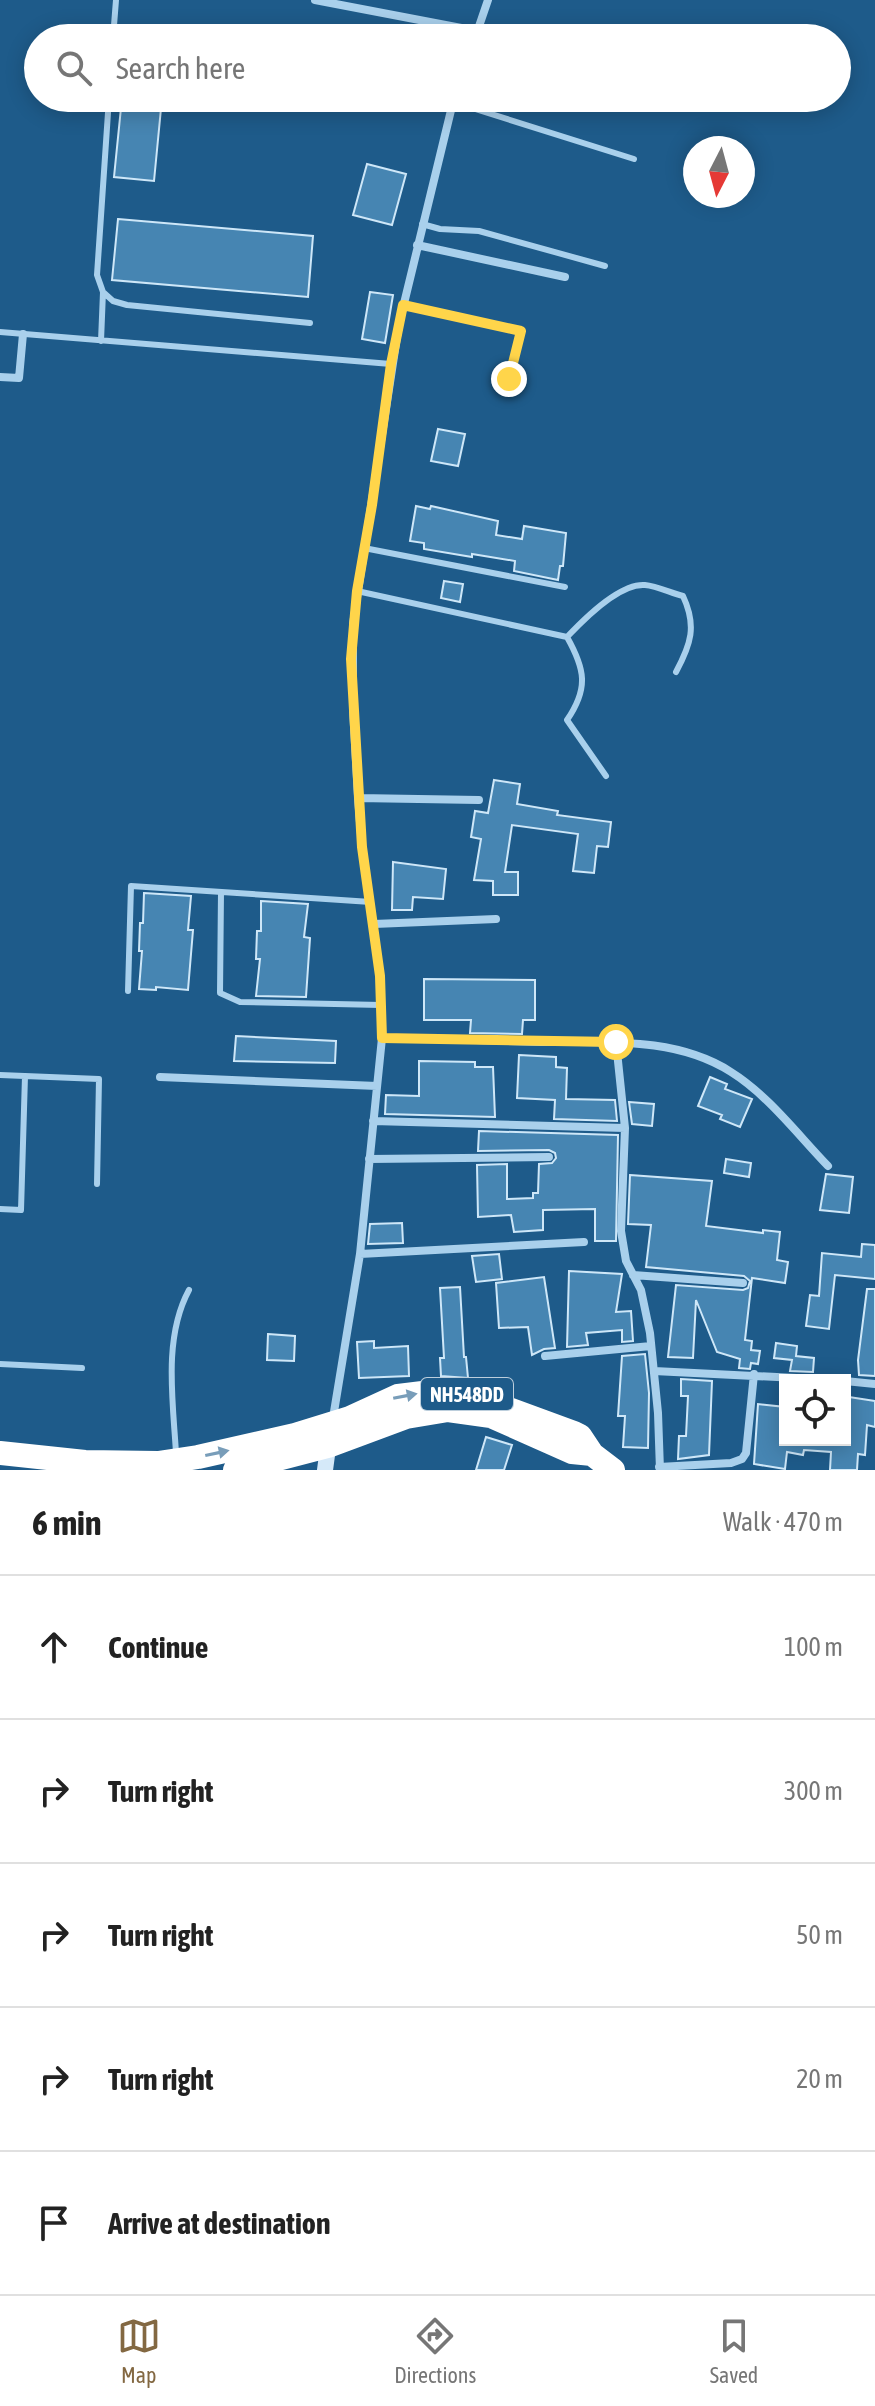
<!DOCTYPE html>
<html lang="en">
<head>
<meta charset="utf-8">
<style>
  :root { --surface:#fff; --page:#f2f2f2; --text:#222; --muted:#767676; --line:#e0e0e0; --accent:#836842 }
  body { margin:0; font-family:"Asap Condensed",sans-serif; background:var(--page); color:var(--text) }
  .controls { position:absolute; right:24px; bottom:24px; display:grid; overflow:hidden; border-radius:0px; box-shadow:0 4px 20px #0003 }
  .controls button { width:72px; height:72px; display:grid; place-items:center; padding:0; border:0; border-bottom:2px solid var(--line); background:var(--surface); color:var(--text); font:40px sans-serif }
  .compass { position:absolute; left:683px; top:136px; width:72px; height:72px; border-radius:50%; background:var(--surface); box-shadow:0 4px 20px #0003; rotate:186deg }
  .stop { position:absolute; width:24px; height:24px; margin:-18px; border:6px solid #ffd54a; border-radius:50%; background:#fff }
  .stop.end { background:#ffd54a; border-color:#fff; box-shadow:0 2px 8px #0008 }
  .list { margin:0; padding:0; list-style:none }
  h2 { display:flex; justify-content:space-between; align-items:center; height:104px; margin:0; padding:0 32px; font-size:34px }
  h2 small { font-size:26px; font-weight:400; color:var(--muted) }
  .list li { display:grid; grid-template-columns:52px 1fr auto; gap:24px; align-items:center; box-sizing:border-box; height:144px; padding:0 32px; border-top:2px solid var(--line) }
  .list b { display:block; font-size:30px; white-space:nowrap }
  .list em { font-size:26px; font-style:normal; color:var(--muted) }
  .icon { flex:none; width:44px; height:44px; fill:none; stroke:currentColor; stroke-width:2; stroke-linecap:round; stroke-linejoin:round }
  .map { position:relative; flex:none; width:875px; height:1470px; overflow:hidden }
  .search { position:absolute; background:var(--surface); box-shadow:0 4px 20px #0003; left:24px; right:24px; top:24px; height:88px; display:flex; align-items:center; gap:20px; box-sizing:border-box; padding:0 28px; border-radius:44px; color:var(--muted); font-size:30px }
  .sheet { height:824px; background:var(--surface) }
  nav { display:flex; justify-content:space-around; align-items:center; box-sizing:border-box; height:112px; border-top:2px solid var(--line); background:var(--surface); font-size:22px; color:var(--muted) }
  nav a { display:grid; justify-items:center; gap:4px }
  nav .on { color:var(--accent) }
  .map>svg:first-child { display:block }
</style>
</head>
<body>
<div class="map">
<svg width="875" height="1470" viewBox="0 0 875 1470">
  <rect width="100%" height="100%" fill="#1e5b8a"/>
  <path fill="#4685b2" stroke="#cee7f8" stroke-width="2" d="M 122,98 L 162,98 L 154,181 L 114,177 Z
    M 367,164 L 406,174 L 392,225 L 353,215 Z
    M 118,219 L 313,236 L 308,297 L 112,280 Z
    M 370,292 L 393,295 L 385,343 L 362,339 Z
    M 438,429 L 465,434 L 458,466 L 431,461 Z
    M 416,506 L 430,509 L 431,506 L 498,521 L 496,535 L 522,539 L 524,526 L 566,533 L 563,566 L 560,566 L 558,580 L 514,571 L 515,561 L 472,554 L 472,557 L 424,549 L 424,543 L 410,541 Z
    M 444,581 L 463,584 L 460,602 L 441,598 Z
    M 494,780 L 520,784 L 517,804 L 558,811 L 557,815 L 611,822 L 608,847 L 597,846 L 594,873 L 573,871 L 578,834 L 512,825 L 505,872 L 518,872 L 518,895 L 493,895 L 493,881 L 474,880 L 481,839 L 471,837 L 475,811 L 488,813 Z
    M 393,862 L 446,869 L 443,899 L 413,897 L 412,910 L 392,910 Z
    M 144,893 L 191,896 L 188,930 L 193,930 L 188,990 L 156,987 L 156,990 L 139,989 L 142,951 L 139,951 L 140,923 L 143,923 Z
    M 261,901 L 308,904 L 304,937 L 310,938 L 306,997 L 256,996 L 260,959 L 256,959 L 257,931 L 261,931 Z
    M 424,979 L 535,980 L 535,1020 L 523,1020 L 522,1034 L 470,1033 L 471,1020 L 424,1020 Z
    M 236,1036 L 336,1041 L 335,1063 L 234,1061 Z
    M 519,1055 L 556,1057 L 556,1067 L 567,1068 L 566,1099 L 615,1100 L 617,1121 L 554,1119 L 555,1100 L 517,1098 Z
    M 419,1061 L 475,1062 L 475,1067 L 493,1067 L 495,1117 L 385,1114 L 386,1095 L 419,1096 Z
    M 710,1077 L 727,1084 L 725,1089 L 752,1099 L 740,1127 L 720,1119 L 722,1115 L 698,1106 Z
    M 629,1102 L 654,1104 L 652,1126 L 632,1124 Z
    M 479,1131 L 618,1135 L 616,1241 L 595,1241 L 595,1209 L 543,1210 L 543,1230 L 514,1232 L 511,1215 L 478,1217 L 477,1165 L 507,1164 L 507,1199 L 533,1198 L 533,1193 L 538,1193 L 539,1164 L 552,1163 L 556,1158 L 555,1153 L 549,1150 L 478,1151 Z
    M 726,1159 L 751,1163 L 749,1177 L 724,1173 Z
    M 826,1174 L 853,1177 L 849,1213 L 820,1210 Z
    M 630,1175 L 712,1181 L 706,1226 L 763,1233 L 763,1230 L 780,1232 L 777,1260 L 788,1262 L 785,1283 L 752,1278 L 745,1340 L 752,1341 L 751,1350 L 760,1351 L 758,1364 L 751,1363 L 750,1369 L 739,1368 L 740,1359 L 717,1352 L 696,1300 L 693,1358 L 668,1357 L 676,1285 L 743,1290 L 748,1288 L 750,1281 L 744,1276 L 646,1267 L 651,1225 L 628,1224 Z
    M 402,1223 L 403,1243 L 368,1244 L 370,1224 Z
    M 862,1244 L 875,1245 L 875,1279 L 835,1275 L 829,1329 L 806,1326 L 810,1295 L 819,1296 L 822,1253 L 861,1257 Z
    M 499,1254 L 502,1279 L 476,1282 L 472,1256 Z
    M 569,1271 L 622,1274 L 616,1312 L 631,1311 L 633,1341 L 622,1342 L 622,1330 L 586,1333 L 588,1345 L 567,1347 Z
    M 544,1277 L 555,1348 L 544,1349 L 532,1355 L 528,1327 L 499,1328 L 496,1283 Z
    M 460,1287 L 464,1357 L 466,1357 L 468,1378 L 441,1376 L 440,1358 L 444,1358 L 440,1288 Z
    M 867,1289 L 875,1289 L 875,1376 L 859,1375 L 858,1360 Z
    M 268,1334 L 295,1336 L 294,1361 L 267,1360 Z
    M 374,1341 L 374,1348 L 408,1346 L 409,1376 L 359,1378 L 357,1342 Z
    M 776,1343 L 797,1346 L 796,1356 L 814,1358 L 813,1372 L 790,1371 L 792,1360 L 774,1358 Z
    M 645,1354 L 649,1393 L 648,1448 L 623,1447 L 625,1416 L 618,1416 L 622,1356 Z
    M 681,1379 L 712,1381 L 709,1455 L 678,1459 L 679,1436 L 686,1436 L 688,1396 L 681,1396 Z
    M 849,1397 L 875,1401 L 875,1427 L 867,1425 L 865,1455 L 858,1454 L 857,1470 L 830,1470 L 831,1452 L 804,1450 L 803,1455 L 787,1452 L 785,1469 L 754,1464 L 758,1404 L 785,1407 L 785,1440 L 845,1440 Z
    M 486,1437 L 512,1445 L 504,1470 L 476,1470 Z"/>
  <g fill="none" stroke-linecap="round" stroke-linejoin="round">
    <path stroke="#a9d0ec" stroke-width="6" d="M 113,38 L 116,0
      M 109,98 L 97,275 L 103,292 L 113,301 L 127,305 L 310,323
      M 453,102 L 634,159
      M 422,224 L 440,229 L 479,231 L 605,266
      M 403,305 L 521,331 L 509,379
      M 0,332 L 391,364
      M 101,341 L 103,292
      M 364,548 L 565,587
      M 357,591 L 567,637 C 583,620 620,583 645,585 C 657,586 671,593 683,596 C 697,626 691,644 676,672
      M 567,637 C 585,669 589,688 567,720 L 606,776
      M 221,892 L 220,993 L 240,1002 L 381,1005
      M 128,991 L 131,886 L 371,902
      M 0,1075 L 99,1079 L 97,1184
      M 0,1209 L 21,1210 L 25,1076
      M 0,1364 L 82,1368
      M 176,1453 C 173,1401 163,1338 189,1290"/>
    <path stroke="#a9d0ec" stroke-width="8" d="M 315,0 L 477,31
      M 475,38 L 488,0
      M 417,245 L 565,277
      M 0,377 L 19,378 L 23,334
      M 358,798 L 479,800
      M 374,924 L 496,919
      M 382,1038 C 435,1039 488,1040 541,1042 C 605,1043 675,1036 731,1072 C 768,1095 798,1135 828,1166
      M 616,1042 L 625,1128 L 621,1231 L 626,1261 L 641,1290 L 650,1333 L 658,1413 L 660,1470
      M 160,1077 L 377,1086
      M 373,1121 L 625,1128
      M 369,1159 L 549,1157
      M 360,1254 L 584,1242
      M 633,1275 L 743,1283
      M 545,1356 L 651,1346
      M 654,1371 L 836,1380
      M 845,1381 L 875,1384
      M 333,1418 L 360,1254 L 382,1038 L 380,976 L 362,847 L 358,798 L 353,709 L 353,624 L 399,324 L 454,98
      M 659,1467 L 731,1463 L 742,1459 L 746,1453 L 754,1374"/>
    <path stroke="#d5e9f9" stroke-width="16" d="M 325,1470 L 329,1440"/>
    <path stroke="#fff" stroke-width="24" d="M 0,1453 L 85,1462 L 158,1463 L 198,1457 L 295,1435 L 350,1418 L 398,1396 L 439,1391 L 465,1393 L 574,1433 L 580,1436 L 592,1454
      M 235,1470 L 328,1446 L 406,1417 L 448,1410 L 491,1416 L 572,1452 L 592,1454 L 613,1470"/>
  </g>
  <defs><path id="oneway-solid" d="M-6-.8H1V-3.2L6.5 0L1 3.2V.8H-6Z" transform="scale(2)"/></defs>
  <g fill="#789db9">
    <use href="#oneway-solid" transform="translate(405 1396) rotate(-11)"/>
    <use href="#oneway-solid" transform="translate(217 1453) rotate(-12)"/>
  </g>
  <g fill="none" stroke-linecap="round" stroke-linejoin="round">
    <path stroke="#ffd54a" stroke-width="10" d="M 509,379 L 521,331 L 403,305 L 391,364 L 372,505 L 357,591 L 351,659 L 362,847 L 380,976 L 382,1038 L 616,1042"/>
  </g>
  <g text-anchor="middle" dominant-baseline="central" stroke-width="8" stroke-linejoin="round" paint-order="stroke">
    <rect fill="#1e5b8a" stroke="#bccedc" stroke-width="2" x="421" y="1378" width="92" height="32" rx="6"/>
    <g font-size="20" font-weight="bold" fill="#fff">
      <text x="467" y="1394">NH548DD</text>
    </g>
  </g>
</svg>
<div class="controls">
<button><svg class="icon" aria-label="locate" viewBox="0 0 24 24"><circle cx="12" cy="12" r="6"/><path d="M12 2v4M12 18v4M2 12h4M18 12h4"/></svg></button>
</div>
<svg class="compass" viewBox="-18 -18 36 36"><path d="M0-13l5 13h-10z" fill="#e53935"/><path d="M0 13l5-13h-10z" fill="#767676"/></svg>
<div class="stop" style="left:616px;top:1042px"></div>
<div class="stop end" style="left:509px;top:379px"></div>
<div class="search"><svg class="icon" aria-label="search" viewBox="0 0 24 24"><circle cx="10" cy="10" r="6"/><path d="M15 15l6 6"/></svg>Search here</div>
</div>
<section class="sheet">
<h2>6 min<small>Walk · 470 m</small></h2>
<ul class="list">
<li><svg class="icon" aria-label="ahead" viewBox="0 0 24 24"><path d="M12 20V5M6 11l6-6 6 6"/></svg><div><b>Continue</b></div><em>100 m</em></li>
<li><svg class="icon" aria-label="right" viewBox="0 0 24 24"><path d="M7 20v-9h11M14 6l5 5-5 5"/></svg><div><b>Turn right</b></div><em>300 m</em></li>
<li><svg class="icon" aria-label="right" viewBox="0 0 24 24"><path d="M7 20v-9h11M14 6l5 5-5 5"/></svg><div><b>Turn right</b></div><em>50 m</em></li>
<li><svg class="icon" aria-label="right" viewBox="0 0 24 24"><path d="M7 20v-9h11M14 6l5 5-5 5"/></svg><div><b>Turn right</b></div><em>20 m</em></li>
<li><svg class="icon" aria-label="arrive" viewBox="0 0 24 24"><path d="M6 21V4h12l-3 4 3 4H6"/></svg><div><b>Arrive at destination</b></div></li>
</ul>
</section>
<nav>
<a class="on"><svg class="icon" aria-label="map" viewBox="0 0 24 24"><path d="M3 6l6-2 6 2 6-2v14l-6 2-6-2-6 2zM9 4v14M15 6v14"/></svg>Map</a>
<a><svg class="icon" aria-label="directions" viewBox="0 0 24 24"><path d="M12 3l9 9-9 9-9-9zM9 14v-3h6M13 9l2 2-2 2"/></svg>Directions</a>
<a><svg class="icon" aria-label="saved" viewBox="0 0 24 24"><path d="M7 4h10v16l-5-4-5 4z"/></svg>Saved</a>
</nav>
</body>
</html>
